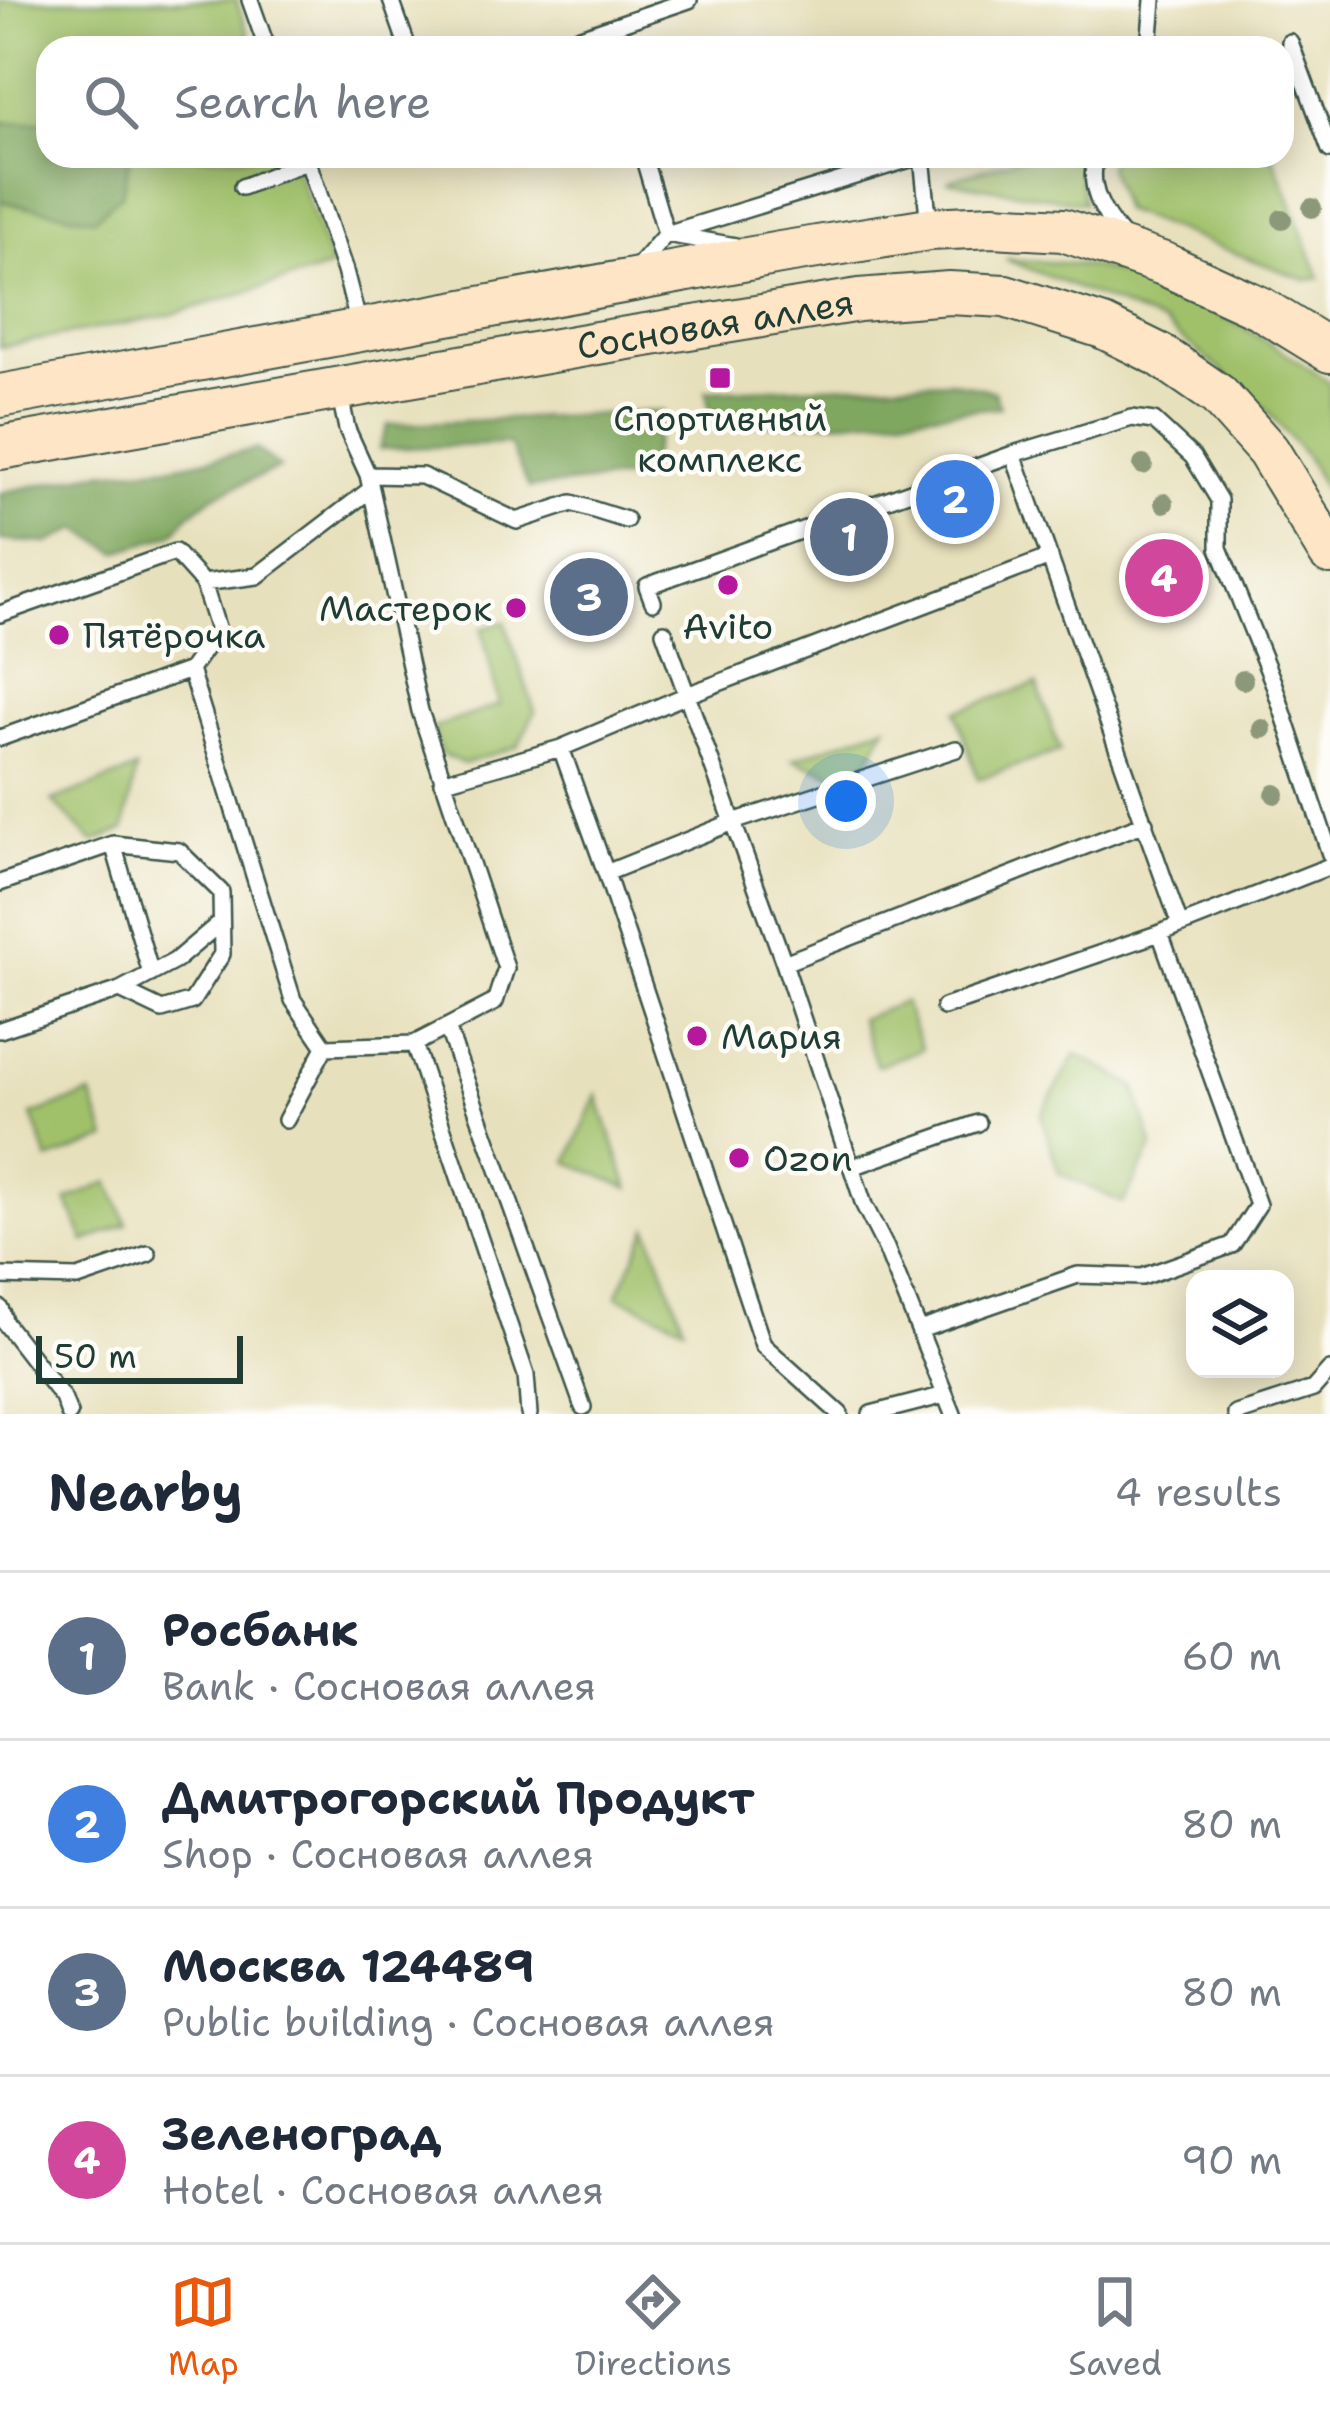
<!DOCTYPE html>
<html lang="en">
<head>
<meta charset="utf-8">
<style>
  :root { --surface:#fff; --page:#f2f2f3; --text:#1f2937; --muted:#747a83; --line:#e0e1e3; --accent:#ea580c }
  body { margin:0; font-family:"Shantell Sans",sans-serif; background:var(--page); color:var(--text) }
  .controls { position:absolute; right:36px; bottom:36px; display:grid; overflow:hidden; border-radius:24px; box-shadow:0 6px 30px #0003 }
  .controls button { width:108px; height:108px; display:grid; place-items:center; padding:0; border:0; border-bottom:3px solid var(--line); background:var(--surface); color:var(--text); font:60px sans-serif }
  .scale { position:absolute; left:36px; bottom:30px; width:207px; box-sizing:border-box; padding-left:12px; border:6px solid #1f3d34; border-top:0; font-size:33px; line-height:42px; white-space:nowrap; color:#1f3d34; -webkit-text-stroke:9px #fdfcf7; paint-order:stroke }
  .you { position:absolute; left:846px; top:801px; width:42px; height:42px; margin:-30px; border:9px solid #fff; border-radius:50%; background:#1a73e8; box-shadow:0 0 0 18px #1a73e833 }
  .badge { display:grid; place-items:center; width:78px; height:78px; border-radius:50%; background:var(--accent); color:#fff; font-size:39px; font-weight:700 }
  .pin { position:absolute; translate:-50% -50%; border:6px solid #fff; box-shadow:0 3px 12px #0006 }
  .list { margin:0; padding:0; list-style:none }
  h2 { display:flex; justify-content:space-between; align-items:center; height:156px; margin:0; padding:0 48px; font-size:51px }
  h2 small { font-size:39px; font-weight:400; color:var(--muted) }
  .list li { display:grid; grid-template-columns:78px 1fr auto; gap:36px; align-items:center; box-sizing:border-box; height:168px; padding:0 48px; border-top:3px solid var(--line) }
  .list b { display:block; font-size:45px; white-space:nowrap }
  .list p { margin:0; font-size:39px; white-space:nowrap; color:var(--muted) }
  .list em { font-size:39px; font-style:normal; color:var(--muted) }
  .icon { flex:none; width:66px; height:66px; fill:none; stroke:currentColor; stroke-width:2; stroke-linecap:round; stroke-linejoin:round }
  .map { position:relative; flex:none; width:1330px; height:1414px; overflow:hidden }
  .search { position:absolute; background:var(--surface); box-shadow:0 6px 30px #0003; left:36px; right:36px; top:36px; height:132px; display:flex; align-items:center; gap:30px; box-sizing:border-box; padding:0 42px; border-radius:36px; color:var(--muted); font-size:45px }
  .sheet { height:828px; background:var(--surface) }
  nav { display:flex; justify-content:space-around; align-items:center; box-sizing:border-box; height:168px; border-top:3px solid var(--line); background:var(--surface); font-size:33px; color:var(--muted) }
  nav a { display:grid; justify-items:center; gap:6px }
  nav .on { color:var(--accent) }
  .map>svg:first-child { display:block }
</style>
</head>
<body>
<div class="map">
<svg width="1330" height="1414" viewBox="0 0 1330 1414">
  <rect width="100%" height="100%" fill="#fdfcf7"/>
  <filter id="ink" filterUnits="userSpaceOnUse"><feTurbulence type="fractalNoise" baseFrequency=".00833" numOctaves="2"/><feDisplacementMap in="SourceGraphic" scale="24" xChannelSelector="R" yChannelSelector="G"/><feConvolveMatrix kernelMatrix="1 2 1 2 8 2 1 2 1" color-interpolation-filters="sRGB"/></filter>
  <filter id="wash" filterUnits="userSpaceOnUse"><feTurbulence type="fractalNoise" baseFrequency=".004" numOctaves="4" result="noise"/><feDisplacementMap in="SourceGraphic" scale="48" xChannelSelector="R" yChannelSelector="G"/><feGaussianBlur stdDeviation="2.7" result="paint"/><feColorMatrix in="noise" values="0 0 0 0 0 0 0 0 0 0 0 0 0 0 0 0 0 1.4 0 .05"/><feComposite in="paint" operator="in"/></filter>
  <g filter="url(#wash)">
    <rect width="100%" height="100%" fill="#e7e0bc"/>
    <path fill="#a0c16a" stroke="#607f4f" stroke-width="3" d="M 0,0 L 236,0 L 253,48 L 48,48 L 48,122 L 0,123 Z
      M 122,156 L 292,156 L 331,267 L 170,315 L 0,347 L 0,201 L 28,208 L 129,162 Z
      M 1025,156 L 1084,156 L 1079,174 L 1084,203 L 947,181 Z
      M 1113,156 L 1273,156 L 1320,278 L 1305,280 L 1123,210 L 1108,166 Z
      M 1005,259 C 1038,262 1075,262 1107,270 C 1188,290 1262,336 1330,383 L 1330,499 L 1305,455 L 1259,401 L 1163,323 Z
      M 505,622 L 535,712 L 518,746 L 464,764 L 441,754 L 433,728 L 499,705 L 482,629 Z
      M 1037,684 L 1060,751 L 978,779 L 956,711 Z
      M 886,726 L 867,765 L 838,777 L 793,759 Z
      M 136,769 L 124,830 L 93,842 L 52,801 Z
      M 904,1002 L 922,1049 L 877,1066 L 860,1019 Z
      M 1076,1054 L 1135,1086 L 1153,1146 L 1123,1203 L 1059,1173 L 1041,1115 Z
      M 91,1094 L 107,1139 L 48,1160 L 32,1115 Z
      M 597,1095 L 629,1188 L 568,1162 Z
      M 109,1182 L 127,1224 L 85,1242 L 67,1200 Z
      M 648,1228 L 684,1326 L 617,1296 Z"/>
    <path fill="#80a75e" stroke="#507249" stroke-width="3" d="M 48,122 L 48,156 L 122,156 L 129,161 L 122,194 L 94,219 L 0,201 L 0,123 Z
      M 950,381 L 994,391 L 1000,407 L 848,421 L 757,424 L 710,412 L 706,391 Z
      M 664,411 L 646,476 L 529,488 L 509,444 L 379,449 L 388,425 Z
      M 257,449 L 280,468 L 213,496 L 189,515 L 173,534 L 117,552 L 78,529 L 48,543 L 0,540 L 0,493 L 101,472 L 174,466 Z"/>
  </g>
  <g filter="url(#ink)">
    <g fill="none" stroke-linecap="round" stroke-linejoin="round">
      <defs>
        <path id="service" d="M 250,0 L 267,48
          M 391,0 L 408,48
          M 1290,42 L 1330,150
          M 548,48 L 689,0
          M 1149,48 L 1153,0
          M 306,156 L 345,271 L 359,325
          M 643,156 L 666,234 L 736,246
          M 922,156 L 929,226
          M 1096,156 C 1087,187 1102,213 1122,236
          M 242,187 L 308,161
          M 634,271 L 666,234 L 920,156
          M 1013,454 L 1180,925
          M 368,475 L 422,476 L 517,521 L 572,503 L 626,520
          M 203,583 L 257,576 L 371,489
          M 653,602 L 647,586 L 1013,454 L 1132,418 L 1154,421 L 1193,457 L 1219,500 L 1219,548 L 1273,682 L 1330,854
          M 0,614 L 175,552 L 203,583 L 218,630 L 190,670
          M 664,632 L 784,963 L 864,1205 L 886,1248 L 953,1414
          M 0,738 L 190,670 L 293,1000 L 325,1047 L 414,1044 L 495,1002 L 506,968 L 420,711 L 368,475 L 347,429 L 339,391
          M 561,748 L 606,873 L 763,1345 L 840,1414
          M 442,782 L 561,748 L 687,695 L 1050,557
          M 113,844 L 151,974
          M 606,873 L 733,822 L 956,749
          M 0,883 L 113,844 L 179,851 L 221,892 L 222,954 L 192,1001 L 162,1010 L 120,990 L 0,1030
          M 784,963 L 1145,823
          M 120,990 L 175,961 L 221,922
          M 944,1007 L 1160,933 L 1330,866
          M 447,1027 L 583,1407
          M 414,1044 L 526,1375 L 529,1414
          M 286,1120 L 325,1047
          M 852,1167 L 978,1123
          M 0,1276 L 78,1278 L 148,1254
          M 0,1308 L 5,1323 L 63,1398 L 69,1414
          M 920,1330 L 1078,1275 L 1142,1277 L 1232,1245 L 1258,1205 L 1160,933
          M 871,1414 L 945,1395
          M 1236,1414 L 1313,1389 L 1330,1370"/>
        <g id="secondary">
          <path d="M 0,396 L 780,253 L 929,229 L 993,226 L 1063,230 L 1164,264 L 1260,308 L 1330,351"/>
          <path id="s1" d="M 0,448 L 597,343 L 859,300 L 949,293 L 1005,296 L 1103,327 L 1160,355 L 1218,395 L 1268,451 L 1330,553"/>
        </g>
      </defs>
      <use href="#service" stroke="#3d5548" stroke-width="20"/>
      <use href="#secondary" stroke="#3d5548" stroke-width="46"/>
      <use href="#service" stroke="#fff" stroke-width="15"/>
      <use href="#secondary" stroke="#fde5c5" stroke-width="42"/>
    </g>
    <g fill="#8b9879">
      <circle cx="1312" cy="208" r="10"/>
      <circle cx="1282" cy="219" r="10"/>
      <circle cx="1143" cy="465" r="10"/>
      <circle cx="1164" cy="503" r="10"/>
      <circle cx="1243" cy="680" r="10"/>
      <circle cx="1262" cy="729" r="10"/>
      <circle cx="1275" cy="794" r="10"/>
    </g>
  </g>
  <g fill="#b5179e" stroke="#fdfcf7" stroke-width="4.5">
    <rect x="708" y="366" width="24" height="24" rx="6"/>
    <circle cx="728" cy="585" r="12"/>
    <circle cx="516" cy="608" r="12"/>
    <circle cx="59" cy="635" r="12"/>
    <circle cx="697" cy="1036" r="12"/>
    <circle cx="739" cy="1158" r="12"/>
  </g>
  <g text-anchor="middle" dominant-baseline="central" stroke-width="9" stroke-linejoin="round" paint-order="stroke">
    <g font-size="36" fill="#1f3d34" stroke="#fdfcf7">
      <text stroke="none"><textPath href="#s1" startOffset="726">Сосновая аллея</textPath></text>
    </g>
    <g font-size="36" fill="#1f3d34" stroke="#fdfcf7" text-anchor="start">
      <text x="720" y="418" text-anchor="middle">Спортивный<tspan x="720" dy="41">комплекс</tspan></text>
      <text x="492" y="608" text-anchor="end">Мастерок</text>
      <text x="728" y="626" text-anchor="middle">Avito</text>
      <text x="83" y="635">Пятёрочка</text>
      <text x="721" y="1036">Мария</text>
      <text x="763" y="1158">Ozon</text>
    </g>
  </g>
</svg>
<div class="controls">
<button><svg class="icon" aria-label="layers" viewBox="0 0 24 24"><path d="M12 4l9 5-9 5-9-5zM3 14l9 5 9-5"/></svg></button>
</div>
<div class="scale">50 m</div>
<div class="you"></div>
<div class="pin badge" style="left:849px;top:537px;background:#5c6f8a">1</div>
<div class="pin badge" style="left:955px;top:499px;background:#3f7fe0">2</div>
<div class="pin badge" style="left:589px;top:597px;background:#5c6f8a">3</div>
<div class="pin badge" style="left:1164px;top:578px;background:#d1479c">4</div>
<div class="search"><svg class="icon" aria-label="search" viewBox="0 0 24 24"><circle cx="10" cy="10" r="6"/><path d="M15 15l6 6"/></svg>Search here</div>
</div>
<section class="sheet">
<h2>Nearby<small>4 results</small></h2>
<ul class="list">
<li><span class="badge" style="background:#5c6f8a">1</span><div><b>Росбанк</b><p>Bank · Сосновая аллея</p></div><em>60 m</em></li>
<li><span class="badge" style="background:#3f7fe0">2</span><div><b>Дмитрогорский Продукт</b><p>Shop · Сосновая аллея</p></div><em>80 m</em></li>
<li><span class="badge" style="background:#5c6f8a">3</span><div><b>Москва 124489</b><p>Public building · Сосновая аллея</p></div><em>80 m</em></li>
<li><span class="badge" style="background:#d1479c">4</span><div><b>Зеленоград</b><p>Hotel · Сосновая аллея</p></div><em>90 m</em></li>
</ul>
</section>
<nav>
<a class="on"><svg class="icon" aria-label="map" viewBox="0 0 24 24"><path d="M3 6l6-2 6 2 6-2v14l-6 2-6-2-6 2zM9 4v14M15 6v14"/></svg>Map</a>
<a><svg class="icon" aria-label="directions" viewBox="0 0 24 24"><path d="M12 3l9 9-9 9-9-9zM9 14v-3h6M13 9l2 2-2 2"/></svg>Directions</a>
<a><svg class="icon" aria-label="saved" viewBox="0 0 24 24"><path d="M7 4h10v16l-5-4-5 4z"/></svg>Saved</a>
</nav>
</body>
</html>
